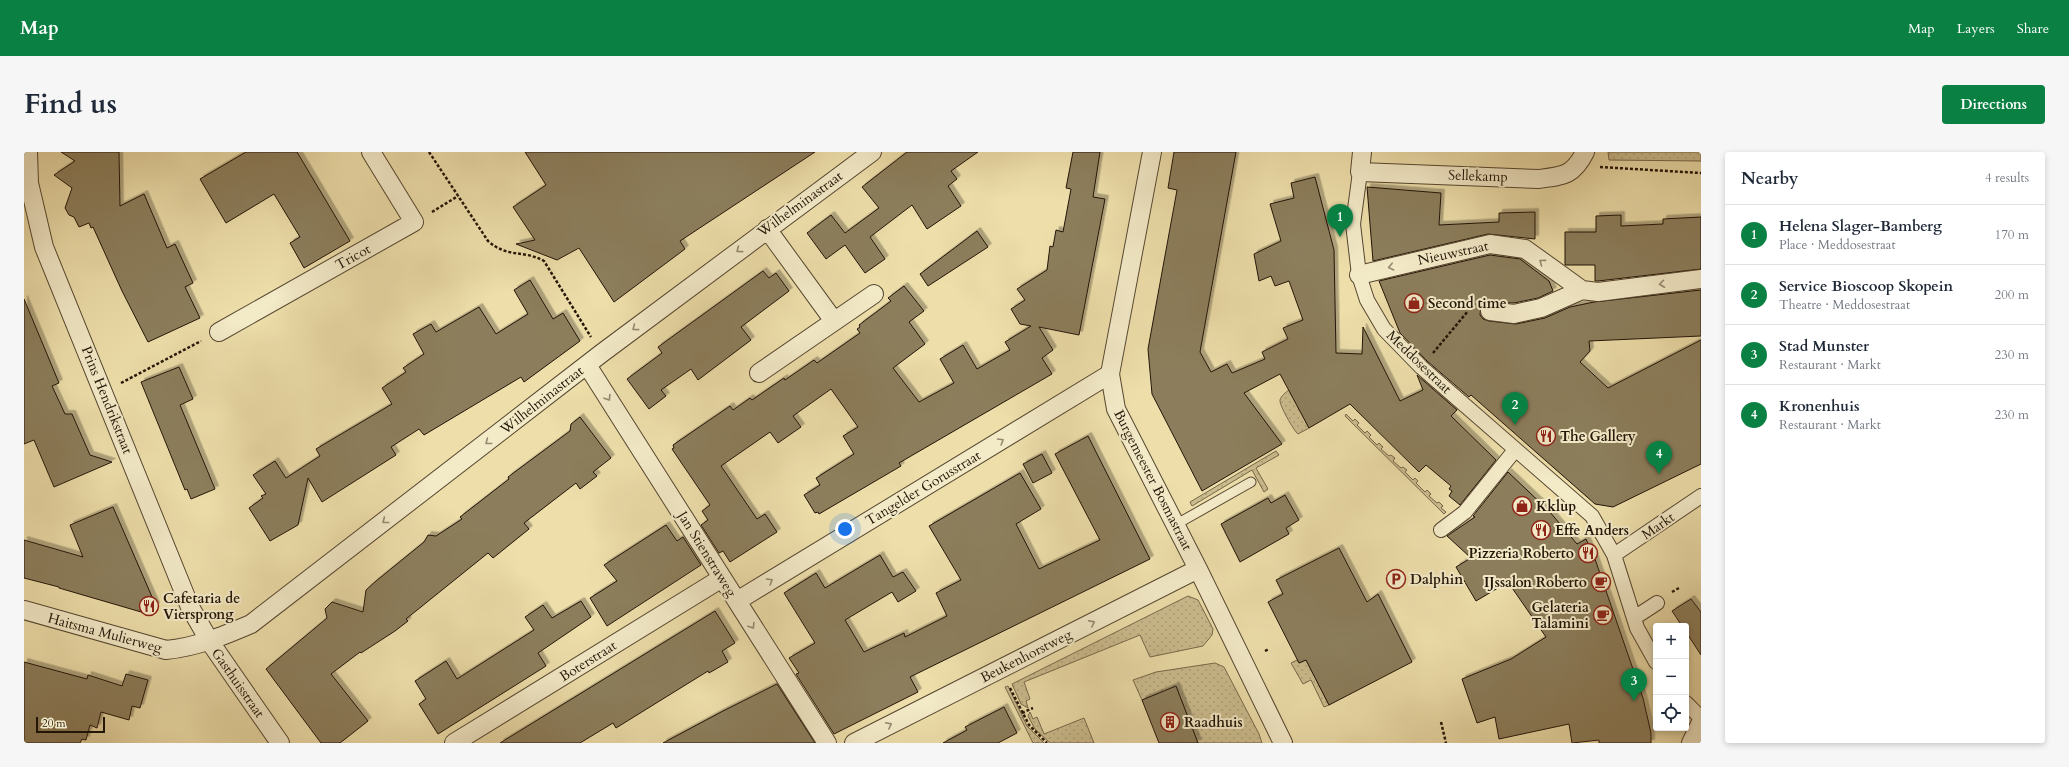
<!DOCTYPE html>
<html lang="en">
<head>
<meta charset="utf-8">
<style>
  :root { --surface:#fff; --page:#f6f6f7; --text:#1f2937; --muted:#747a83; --line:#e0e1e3; --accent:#0b8043 }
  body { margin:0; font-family:Cardo,serif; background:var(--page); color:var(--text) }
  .controls { position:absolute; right:12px; bottom:12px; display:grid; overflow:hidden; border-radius:4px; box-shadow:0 2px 6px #0003 }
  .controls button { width:36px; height:36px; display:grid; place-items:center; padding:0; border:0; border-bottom:1px solid var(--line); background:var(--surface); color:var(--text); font:20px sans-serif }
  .scale { position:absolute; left:12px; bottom:10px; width:69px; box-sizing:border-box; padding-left:4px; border:2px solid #231507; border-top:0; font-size:11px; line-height:14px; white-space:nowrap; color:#231507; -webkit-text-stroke:3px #f3eac8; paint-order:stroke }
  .you { position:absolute; left:821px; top:377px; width:14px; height:14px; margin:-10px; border:3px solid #fff; border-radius:50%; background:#1a73e8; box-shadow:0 0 0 6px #1a73e833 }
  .badge { display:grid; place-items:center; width:26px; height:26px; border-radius:50%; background:var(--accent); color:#fff; font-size:13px; font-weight:700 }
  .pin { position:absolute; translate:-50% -33px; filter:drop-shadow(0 1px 2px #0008) }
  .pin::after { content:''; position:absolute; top:21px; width:14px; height:12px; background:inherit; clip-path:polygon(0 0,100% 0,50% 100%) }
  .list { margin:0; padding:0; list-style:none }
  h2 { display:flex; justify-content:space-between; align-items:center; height:52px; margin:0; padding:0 16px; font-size:17px }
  h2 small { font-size:13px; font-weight:400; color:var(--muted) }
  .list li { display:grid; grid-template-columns:26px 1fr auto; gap:12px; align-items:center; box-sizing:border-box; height:60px; padding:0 16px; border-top:1px solid var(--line) }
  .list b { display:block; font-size:15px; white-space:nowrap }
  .list p { margin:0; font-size:13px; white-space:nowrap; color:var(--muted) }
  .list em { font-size:13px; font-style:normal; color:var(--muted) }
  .icon { flex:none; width:22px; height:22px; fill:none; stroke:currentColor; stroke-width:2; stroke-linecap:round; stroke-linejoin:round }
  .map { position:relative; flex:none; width:1677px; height:591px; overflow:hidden; border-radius:4px }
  header { display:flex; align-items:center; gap:24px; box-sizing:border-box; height:56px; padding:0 20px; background:var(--accent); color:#fff }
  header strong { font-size:19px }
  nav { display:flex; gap:22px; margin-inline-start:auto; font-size:14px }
  .intro { display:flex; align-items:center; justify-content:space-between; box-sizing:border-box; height:96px; padding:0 24px }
  h1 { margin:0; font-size:28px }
  .button { padding:10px 18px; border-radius:4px; background:var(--accent); color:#fff; font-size:14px; font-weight:700 }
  main { display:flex; gap:24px; padding:0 24px }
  aside { flex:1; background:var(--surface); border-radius:4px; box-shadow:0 2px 6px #0003 }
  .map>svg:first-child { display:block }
</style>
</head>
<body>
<header>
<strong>Map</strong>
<nav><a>Map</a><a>Layers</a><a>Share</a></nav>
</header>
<div class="intro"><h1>Find us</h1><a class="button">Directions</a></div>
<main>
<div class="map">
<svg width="1677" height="591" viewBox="0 0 1677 591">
  <defs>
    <pattern id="green-dots" width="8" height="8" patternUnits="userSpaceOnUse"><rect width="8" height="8" fill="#cbbc8e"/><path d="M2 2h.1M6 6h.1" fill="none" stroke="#aea179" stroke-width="1.8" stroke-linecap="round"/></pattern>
    <filter id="shadow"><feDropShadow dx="3.5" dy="-3.5" stdDeviation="0" flood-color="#0004"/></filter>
  </defs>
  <rect width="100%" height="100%" fill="#eddeaa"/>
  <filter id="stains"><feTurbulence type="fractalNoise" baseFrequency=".005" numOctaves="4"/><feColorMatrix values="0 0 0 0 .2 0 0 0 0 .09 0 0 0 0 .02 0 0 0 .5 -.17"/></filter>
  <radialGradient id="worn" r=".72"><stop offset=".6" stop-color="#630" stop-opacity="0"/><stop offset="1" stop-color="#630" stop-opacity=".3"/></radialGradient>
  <path fill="url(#green-dots)" stroke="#77684a" d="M 1584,0 L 1677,0 L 1677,9 L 1585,8 Z
    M 1265,238 L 1285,276 L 1274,282 C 1270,279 1255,253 1256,248 C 1257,244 1262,240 1265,238 Z
    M 1322,262 L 1329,269 L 1331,267 L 1335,271 L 1333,273 L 1341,281 L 1343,279 L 1347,283 L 1345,285 L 1353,293 L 1355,291 L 1359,295 L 1357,297 L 1365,304 L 1367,303 L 1371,306 L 1369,309 L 1377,316 L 1379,315 L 1383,318 L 1381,320 L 1389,328 L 1391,326 L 1394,329 L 1392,331 L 1401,340 L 1403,338 L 1407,342 L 1405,344 L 1413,351 L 1415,350 L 1419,354 L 1417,356 L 1422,360 L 1420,362 L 1321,264 Z
    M 1252,299 L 1255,303 L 1232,316 L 1244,337 L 1240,340 L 1228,318 L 1168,354 L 1166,350 Z
    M 1164,444 L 1174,448 L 1189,477 L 1188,483 L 1179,494 L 1126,505 L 1116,483 L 1000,530 L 1006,547 L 1002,549 L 1004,556 L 997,552 L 988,532 Z
    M 1273,508 L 1275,511 L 1282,508 L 1305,553 L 1300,555 L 1287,528 L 1279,532 L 1267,511 Z
    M 1191,511 L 1200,515 L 1235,582 L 1238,591 L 1174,591 L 1152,535 L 1118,548 L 1109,528 L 1132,520 Z
    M 984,534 L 1003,574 L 1020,591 L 1009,591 L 981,535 Z
    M 1006,560 L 1009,567 L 1013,565 L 1020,582 L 1060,566 L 1070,591 L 1026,591 L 1011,577 L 1004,564 Z"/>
  <path fill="#8c7e5c" stroke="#231507" filter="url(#shadow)" d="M 37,0 L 95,0 L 96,54 L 120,42 L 143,96 L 151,92 L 169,131 L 161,135 L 176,166 L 124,190 L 98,139 L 69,75 L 67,76 L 65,71 L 55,75 L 50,65 L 45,63 L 41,56 L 48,36 L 30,23 L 51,9 Z
    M 222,0 L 273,0 L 326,89 L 280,116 L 266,91 L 276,85 L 250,42 L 202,71 L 176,27 Z
    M 501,0 L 791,0 L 656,89 L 661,97 L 590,150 L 555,96 L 533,108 L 492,92 L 511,88 L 489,55 L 522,33 Z
    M 883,0 L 954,0 L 927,19 L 933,27 L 924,34 L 937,54 L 903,77 L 888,53 L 846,85 L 861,107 L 841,121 L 821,93 L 802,107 L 783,81 L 807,63 L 821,81 L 855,56 L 838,35 Z
    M 1049,0 L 1076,0 L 1069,45 L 1081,47 L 1055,183 L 1015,175 L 1029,198 L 1018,206 L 1028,222 L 875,311 L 877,314 L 795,362 L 794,360 L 791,361 L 780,343 L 796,333 L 792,326 L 830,302 L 819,284 L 834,275 L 807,237 L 769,264 L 777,275 L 754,291 L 746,280 L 697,314 L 733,367 L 741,362 L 753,380 L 706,410 L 699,399 L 695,401 L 677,373 L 684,368 L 678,359 L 686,353 L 648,297 L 650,296 L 649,293 L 706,254 L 709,258 L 726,246 L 728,248 L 760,226 L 761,228 L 790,208 L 793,211 L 836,181 L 833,177 L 836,175 L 835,173 L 867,149 L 864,146 L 880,134 L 900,159 L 885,170 L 901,192 L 869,216 L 895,250 L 930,231 L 916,207 L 939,193 L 953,217 L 986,198 L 981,190 L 1007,174 L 996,172 L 987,157 L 1001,148 L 993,137 L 1023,118 L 1026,94 L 1029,95 L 1032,78 L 1039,80 L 1047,37 L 1042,36 Z
    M 1150,0 L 1212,0 L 1176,200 L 1187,220 L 1203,212 L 1208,221 L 1241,207 L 1238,200 L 1264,187 L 1259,176 L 1279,168 L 1265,129 L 1251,134 L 1247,124 L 1235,129 L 1230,102 L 1257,89 L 1246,52 L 1270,46 L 1267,31 L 1291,25 L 1310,98 L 1312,201 L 1338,202 L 1339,175 L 1376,249 L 1399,238 L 1393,223 L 1433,258 L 1427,264 L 1472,308 L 1436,353 L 1425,344 L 1428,339 L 1425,337 L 1427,334 L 1402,313 L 1395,320 L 1326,252 L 1285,276 L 1256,222 L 1220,241 L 1258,292 L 1178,339 L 1128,242 L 1124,197 L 1153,38 L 1144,36 Z
    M 1343,35 L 1417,41 L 1415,73 L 1475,70 L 1475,61 L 1511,60 L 1511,87 L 1464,82 L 1349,109 Z
    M 1597,63 L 1597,74 L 1639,72 L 1639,67 L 1677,65 L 1677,117 L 1574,129 L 1571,129 L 1571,113 L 1541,113 L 1541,80 L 1572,80 L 1572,64 Z
    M 953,79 L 964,95 L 904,134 L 896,122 Z
    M 1466,103 L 1496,107 L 1525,129 L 1529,139 L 1514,146 L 1490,151 L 1462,150 L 1457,153 L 1456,163 L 1459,167 L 1465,169 L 1492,172 L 1521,166 L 1546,155 L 1570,150 L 1677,138 L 1677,184 L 1565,189 L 1566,199 L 1556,210 L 1584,236 L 1677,188 L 1677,312 L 1589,355 L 1571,352 L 1447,243 L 1445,245 L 1403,209 L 1376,181 L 1355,129 Z
    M 739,119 L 745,126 L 752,121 L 765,139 L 717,175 L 727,188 L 674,228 L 667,217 L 637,238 L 642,244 L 625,257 L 603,227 L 638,201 L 634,195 Z
    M 506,128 L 529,167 L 539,161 L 556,189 L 500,230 L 497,225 L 400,283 L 395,277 L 367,295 L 372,303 L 298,350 L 284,326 L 274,373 L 246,389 L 225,356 L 239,346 L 237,344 L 242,342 L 229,323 L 251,309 L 262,326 L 296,304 L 292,297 L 368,252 L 358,236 L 382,220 L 379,216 L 400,202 L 389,182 L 407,172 L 412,180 L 455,155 L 472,182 L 504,162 L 490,138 Z
    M 0,147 L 35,231 L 28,234 L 41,262 L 48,262 L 66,303 L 88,310 L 30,335 L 10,288 L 0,292 Z
    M 155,215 L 169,247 L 156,253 L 191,337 L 167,347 L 163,337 L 161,338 L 117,230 Z
    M 556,265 L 587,306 L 569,320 L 573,324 L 556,337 L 552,331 L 500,371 L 505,377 L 469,406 L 464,401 L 382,467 L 384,469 L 371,479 L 337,501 L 336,500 L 307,522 L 344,569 L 316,591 L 297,591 L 242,517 L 303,466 L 301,457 L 308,450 L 339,460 L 342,438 L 352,429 L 400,390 L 404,383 L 412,384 L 438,367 L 436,365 L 485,327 L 484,325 L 546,279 L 547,272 Z
    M 1064,284 L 1126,407 L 886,525 L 894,540 L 810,582 L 772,522 L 775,521 L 765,506 L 791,491 L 760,441 L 792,421 L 801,436 L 856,403 L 869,425 L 879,420 L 892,439 L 874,450 L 868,440 L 821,468 L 840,500 L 880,481 L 881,485 L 923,464 L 912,441 L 937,428 L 905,374 L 996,321 L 1017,357 L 992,372 L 1015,417 L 1076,388 L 1031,302 Z
    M 1018,302 L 1028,321 L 1009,331 L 999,312 Z
    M 1484,320 L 1525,359 L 1553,392 L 1562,387 L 1571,407 L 1619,546 L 1627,581 L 1627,591 L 1575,591 L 1575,588 L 1548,591 L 1545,572 L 1475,587 L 1471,565 L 1453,571 L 1438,527 L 1487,507 L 1522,485 L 1484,430 L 1452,449 L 1432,415 L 1447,406 L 1423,384 L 1451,365 L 1449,364 Z
    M 1261,343 L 1275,368 L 1262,376 L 1265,382 L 1216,410 L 1197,372 L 1244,346 L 1247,351 Z
    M 89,355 L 132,454 L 124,462 L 35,436 L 35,435 L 0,426 L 0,388 L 59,405 L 46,373 Z
    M 642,373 L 653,389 L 659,385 L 677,413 L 583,474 L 566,446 L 593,429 L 580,413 Z
    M 1315,396 L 1343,450 L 1354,442 L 1388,510 L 1305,553 L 1282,508 L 1275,511 L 1244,450 L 1259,442 L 1252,428 Z
    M 1667,447 L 1677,460 L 1677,503 L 1662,480 L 1662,474 L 1658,474 L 1648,459 Z
    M 557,449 L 567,465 L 514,501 L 522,514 L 414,582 L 395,552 L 402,547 L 391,529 L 422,509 L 433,527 L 510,478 L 501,465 L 519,453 L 528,466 Z
    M 691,459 L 711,491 L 698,499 L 704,510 L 685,521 L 684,519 L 592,576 L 589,571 L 556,591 L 476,591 Z
    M 0,510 L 63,527 L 64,523 L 98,534 L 102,522 L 124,528 L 116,556 L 108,554 L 105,568 L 77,560 L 73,576 L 66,573 L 62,588 L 58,587 L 56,591 L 0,591 Z
    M 753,532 L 791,591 L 639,591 L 699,559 Z
    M 1152,534 L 1174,591 L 1135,591 L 1118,548 Z
    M 980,555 L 993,581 L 974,591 L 919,591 L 943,578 L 941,575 Z"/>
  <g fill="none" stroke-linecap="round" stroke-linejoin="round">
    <defs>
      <path id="service" d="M 1151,373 L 1227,330"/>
      <path id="pedestrian" d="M 1336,20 L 1329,72 L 1335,123 L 1343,148 L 1360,177 L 1397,215 L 1568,364 L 1590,403 L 1613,476 L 1632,510
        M 1417,378 L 1441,360 L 1491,298
        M 1590,403 L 1677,344
        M 1610,466 L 1633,451
        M 1662,551 L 1677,566"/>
      <path id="minor" d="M 4,0 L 5,31 L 20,95 L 166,455 L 186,490 L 256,591
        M 1128,0 L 1086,222 L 1092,257 L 1174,417 L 1259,591
        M 1338,0 L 1336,20 L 1514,27 C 1539,24 1549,24 1561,0
        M 743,77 L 810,169
        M 1335,123 L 1466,92 L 1501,97 L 1558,138 L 1574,140 L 1677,127
        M 1466,159 L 1490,162 L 1517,156 L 1558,138
        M 195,180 L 390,70 L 347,0
        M 563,213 L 803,591
        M 735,221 L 850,142
        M 713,449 L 1086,222
        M 0,458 L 142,498 C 173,495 199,484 227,472 L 578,201 L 848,0
        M 430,591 L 698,426
        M 830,591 L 1174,417
        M 1667,591 L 1677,570"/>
    </defs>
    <use href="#service" stroke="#564730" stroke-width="11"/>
    <use href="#pedestrian" stroke="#564730" stroke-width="16"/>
    <use href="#minor" stroke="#564730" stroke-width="20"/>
    <path stroke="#231507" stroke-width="2.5" stroke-dasharray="3 2" stroke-linecap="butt" d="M 405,0 L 464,89 C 485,107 498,97 520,109 L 567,185
      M 1576,15 L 1677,21
      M 408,60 L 434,44
      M 1409,201 L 1444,159
      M 97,231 L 177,189
      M 1648,440 L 1655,436
      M 1241,499 L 1245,497
      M 986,536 L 1005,573 L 1023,591
      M 998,561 L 1009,556
      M 1417,570 L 1422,591"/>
    <use href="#service" stroke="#f3eac8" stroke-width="9"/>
    <use href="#pedestrian" stroke="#f3eac8" stroke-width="14"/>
    <use href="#minor" stroke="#f3eac8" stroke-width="18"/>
  </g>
  <defs><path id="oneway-chevron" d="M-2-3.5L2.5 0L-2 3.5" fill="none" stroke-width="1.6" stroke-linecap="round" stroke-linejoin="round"/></defs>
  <g stroke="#958a71">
    <use href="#oneway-chevron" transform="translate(715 98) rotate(143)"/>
    <use href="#oneway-chevron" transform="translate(1518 110) rotate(-144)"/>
    <use href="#oneway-chevron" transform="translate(1367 115) rotate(167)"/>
    <use href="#oneway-chevron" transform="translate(1638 132) rotate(173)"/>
    <use href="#oneway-chevron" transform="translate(611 176) rotate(143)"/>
    <use href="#oneway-chevron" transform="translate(584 246) rotate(58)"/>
    <use href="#oneway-chevron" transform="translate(977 289) rotate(-31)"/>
    <use href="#oneway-chevron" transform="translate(464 290) rotate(142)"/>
    <use href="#oneway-chevron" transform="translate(361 369) rotate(142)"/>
    <use href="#oneway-chevron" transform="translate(746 429) rotate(-31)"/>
    <use href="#oneway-chevron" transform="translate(1068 471) rotate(-27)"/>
    <use href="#oneway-chevron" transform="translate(728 474) rotate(58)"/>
    <use href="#oneway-chevron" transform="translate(865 573) rotate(-27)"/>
  </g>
  <defs>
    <symbol id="shop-ring" viewBox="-11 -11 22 22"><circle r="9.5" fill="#f3eac8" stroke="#8f2418" stroke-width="1.5"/><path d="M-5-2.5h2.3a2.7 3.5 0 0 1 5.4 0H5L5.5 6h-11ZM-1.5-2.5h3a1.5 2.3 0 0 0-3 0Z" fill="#8f2418"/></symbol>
    <symbol id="restaurant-ring" viewBox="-11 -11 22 22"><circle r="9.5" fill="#f3eac8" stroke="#8f2418" stroke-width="1.5"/><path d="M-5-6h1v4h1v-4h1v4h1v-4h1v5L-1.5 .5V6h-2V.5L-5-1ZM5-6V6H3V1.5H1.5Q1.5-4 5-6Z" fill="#8f2418"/></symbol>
    <symbol id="parking-ring" viewBox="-11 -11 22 22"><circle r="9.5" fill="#f3eac8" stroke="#8f2418" stroke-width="1.5"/><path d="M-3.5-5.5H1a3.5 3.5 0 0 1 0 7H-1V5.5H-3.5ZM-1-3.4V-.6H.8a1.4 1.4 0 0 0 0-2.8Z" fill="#8f2418"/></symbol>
    <symbol id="cafe-ring" viewBox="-11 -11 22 22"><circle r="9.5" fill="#f3eac8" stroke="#8f2418" stroke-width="1.5"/><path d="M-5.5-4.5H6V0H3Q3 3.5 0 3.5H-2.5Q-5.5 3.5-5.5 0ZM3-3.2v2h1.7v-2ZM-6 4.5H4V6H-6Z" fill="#8f2418"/></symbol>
    <symbol id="building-ring" viewBox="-11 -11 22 22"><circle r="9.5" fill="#f3eac8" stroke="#8f2418" stroke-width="1.5"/><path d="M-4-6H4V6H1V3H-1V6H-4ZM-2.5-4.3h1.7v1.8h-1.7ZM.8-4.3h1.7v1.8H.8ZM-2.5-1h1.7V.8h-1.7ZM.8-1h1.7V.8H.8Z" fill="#8f2418"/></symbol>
  </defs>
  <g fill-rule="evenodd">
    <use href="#shop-ring" x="1379" y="140" width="22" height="22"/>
    <use href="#restaurant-ring" x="1511" y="273" width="22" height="22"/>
    <use href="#shop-ring" x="1487" y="343" width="22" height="22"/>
    <use href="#restaurant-ring" x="1506" y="367" width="22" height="22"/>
    <use href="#restaurant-ring" x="1553" y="390" width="22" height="22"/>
    <use href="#parking-ring" x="1361" y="416" width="22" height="22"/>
    <use href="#cafe-ring" x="1566" y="419" width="22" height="22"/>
    <use href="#restaurant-ring" x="114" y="443" width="22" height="22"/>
    <use href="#cafe-ring" x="1568" y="452" width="22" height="22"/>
    <use href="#building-ring" x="1135" y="559" width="22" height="22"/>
  </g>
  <g text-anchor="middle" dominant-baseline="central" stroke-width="4" stroke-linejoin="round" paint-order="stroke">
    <g font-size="14" fill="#231507" stroke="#f3eac8">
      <text transform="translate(1454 24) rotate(2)">Sellekamp</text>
      <text transform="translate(776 52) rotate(-36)">Wilhelminastraat</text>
      <text transform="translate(1429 101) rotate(-12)">Nieuwstraat</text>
      <text transform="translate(329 105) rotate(-29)">Tricot</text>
      <text transform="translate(1395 210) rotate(44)">Meddosestraat</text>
      <text transform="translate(83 248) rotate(68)">Prins Hendrikstraat</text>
      <text transform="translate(518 248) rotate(-38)">Wilhelminastraat</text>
      <text transform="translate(1129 328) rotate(63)">Burgemeester Bosmastraat</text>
      <text transform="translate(899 336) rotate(-31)">Tangelder Gorusstraat</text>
      <text transform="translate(1634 374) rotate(-35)">Markt</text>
      <text transform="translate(683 402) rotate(58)">Jan Stienstraweg</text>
      <text transform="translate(81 481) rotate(15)">Haitsma Mulierweg</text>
      <text transform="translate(1002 504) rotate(-27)">Beukenhorstweg</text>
      <text transform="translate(564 509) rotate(-32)">Boterstraat</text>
      <text transform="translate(214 531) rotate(55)">Gasthuisstraat</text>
    </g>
    <g font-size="14" font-weight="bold" fill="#231507" stroke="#f3eac8" text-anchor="start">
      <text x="1404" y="151">Second time</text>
      <text x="1536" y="284">The Gallery</text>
      <text x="1512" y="354">Kklup</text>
      <text x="1531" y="378">Effe Anders</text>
      <text x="1550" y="401" text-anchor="end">Pizzeria Roberto</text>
      <text x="1386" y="427">Dalphin</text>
      <text x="1563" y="430" text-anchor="end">IJssalon Roberto</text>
      <text x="139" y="446">Cafetaria de<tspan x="139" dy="16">Viersprong</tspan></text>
      <text x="1565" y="455" text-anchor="end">Gelateria<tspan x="1565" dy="16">Talamini</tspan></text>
      <text x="1160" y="570">Raadhuis</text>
    </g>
  </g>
  <rect width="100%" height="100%" filter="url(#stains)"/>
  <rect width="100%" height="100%" fill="url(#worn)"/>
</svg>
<div class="controls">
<button>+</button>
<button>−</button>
<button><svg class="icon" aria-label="locate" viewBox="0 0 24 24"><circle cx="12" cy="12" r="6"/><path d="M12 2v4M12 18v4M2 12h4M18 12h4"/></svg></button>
</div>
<div class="scale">20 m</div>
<div class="you"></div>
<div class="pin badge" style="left:1316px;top:85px">1</div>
<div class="pin badge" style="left:1491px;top:273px">2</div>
<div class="pin badge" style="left:1610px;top:549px">3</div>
<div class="pin badge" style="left:1635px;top:322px">4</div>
</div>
<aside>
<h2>Nearby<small>4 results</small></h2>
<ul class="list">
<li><span class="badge">1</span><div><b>Helena Slager-Bamberg</b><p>Place · Meddosestraat</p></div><em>170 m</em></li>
<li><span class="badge">2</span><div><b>Service Bioscoop Skopein</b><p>Theatre · Meddosestraat</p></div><em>200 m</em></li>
<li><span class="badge">3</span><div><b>Stad Munster</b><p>Restaurant · Markt</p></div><em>230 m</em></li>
<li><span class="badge">4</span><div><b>Kronenhuis</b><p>Restaurant · Markt</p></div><em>230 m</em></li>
</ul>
</aside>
</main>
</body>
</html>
